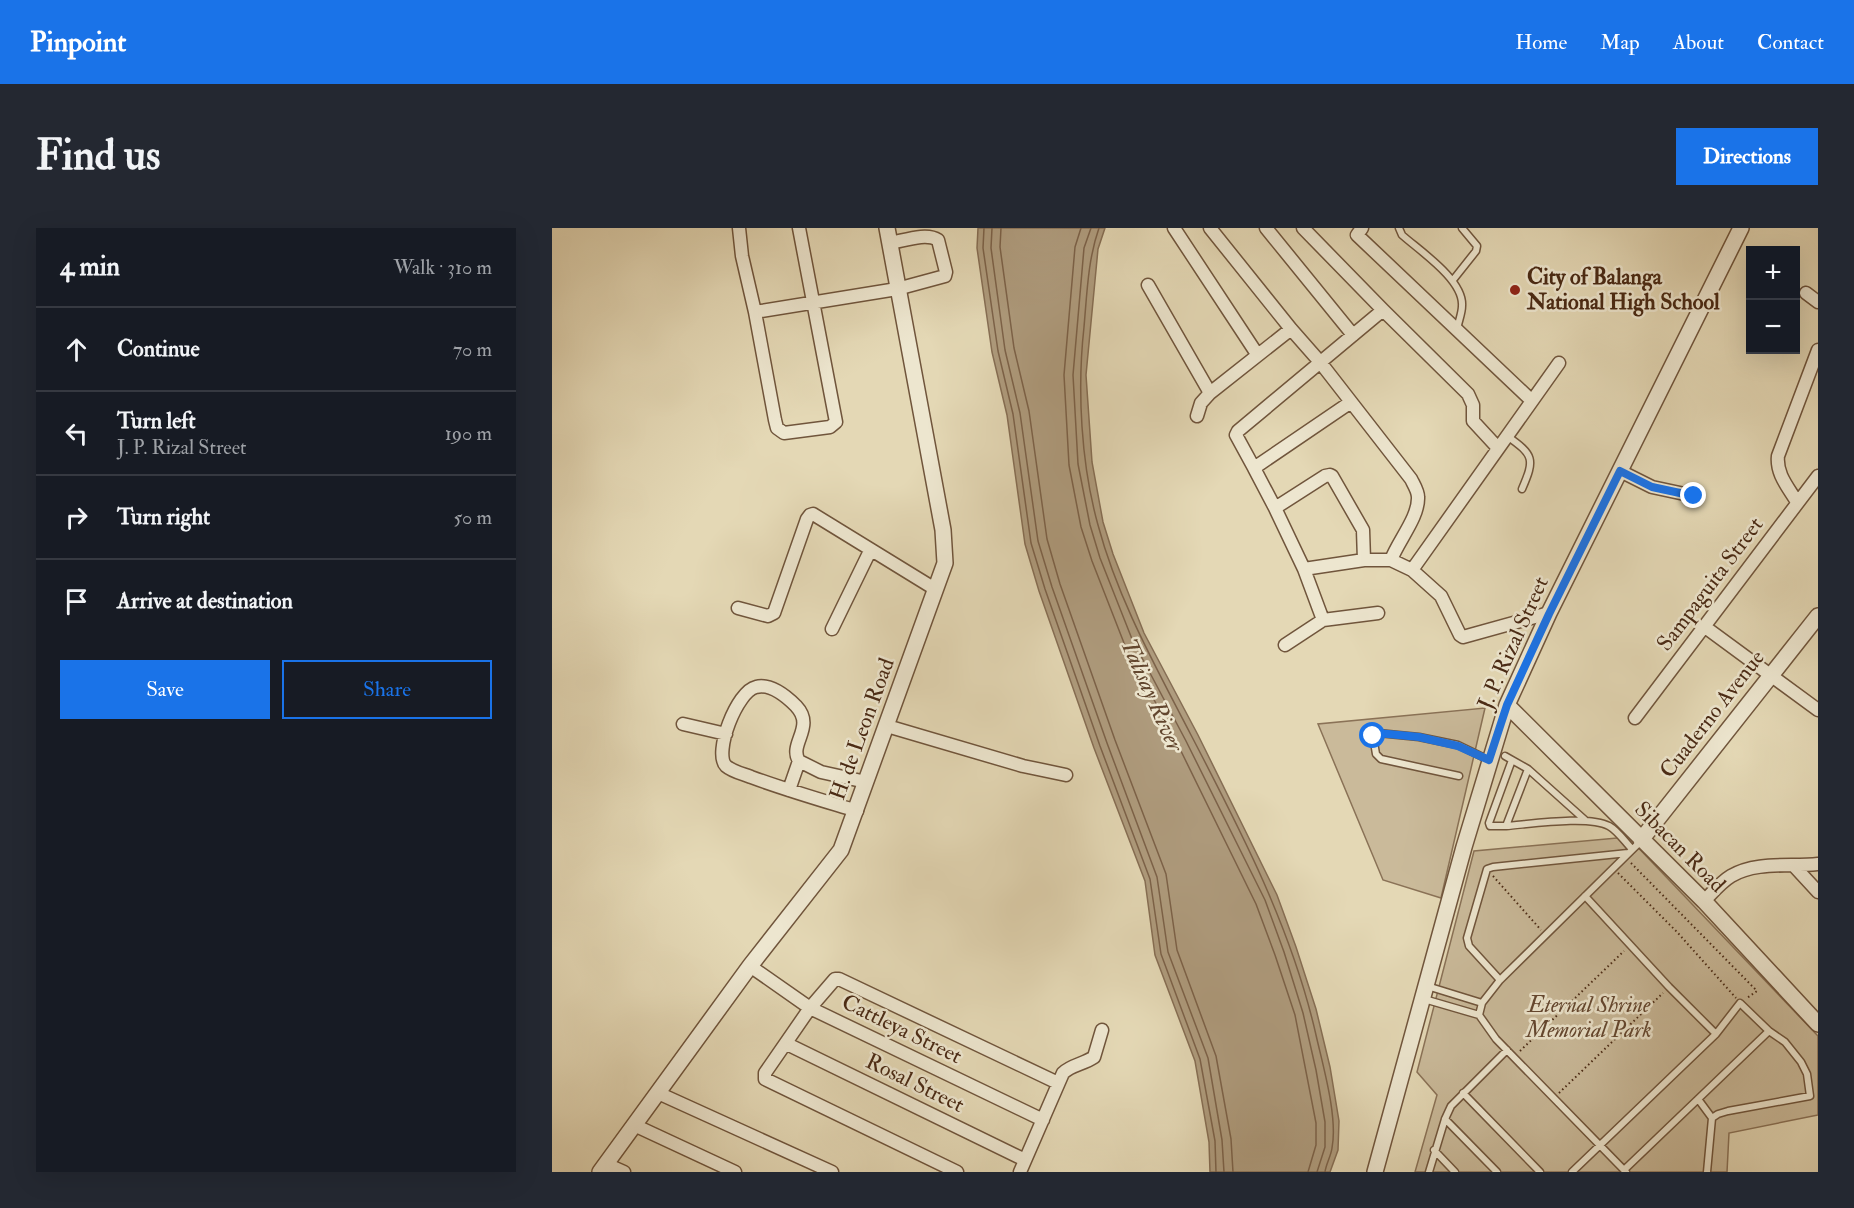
<!DOCTYPE html>
<html lang="en">
<head>
<meta charset="utf-8">
<style>
  :root { --surface:#171b24; --page:#242831; --text:#f1f3f6; --muted:#9ea1a6; --line:#363941; --accent:#1a73e8 }
  body { margin:0; font-family:"IM FELL Double Pica",serif; background:var(--page); color:var(--text) }
  .controls { position:absolute; right:18px; top:18px; display:grid; overflow:hidden; border-radius:0px; box-shadow:0 6px 24px #0002 }
  .controls button { width:54px; height:54px; display:grid; place-items:center; padding:0; border:0; border-bottom:2px solid var(--line); background:var(--surface); color:var(--text); font:30px sans-serif }
  .stop { position:absolute; width:18px; height:18px; margin:-14px; border:4px solid #1a73e8; border-radius:50%; background:#fff }
  .stop.end { background:#1a73e8; border-color:#fff; box-shadow:0 2px 6px #0008 }
  .list { margin:0; padding:0; list-style:none }
  h2 { display:flex; justify-content:space-between; align-items:center; height:78px; margin:0; padding:0 24px; font-size:26px }
  h2 small { font-size:20px; font-weight:400; color:var(--muted) }
  .list li { display:grid; grid-template-columns:39px 1fr auto; gap:18px; align-items:center; box-sizing:border-box; height:84px; padding:0 24px; border-top:2px solid var(--line) }
  .list b { display:block; font-size:22px; white-space:nowrap }
  .list p { margin:0; font-size:20px; white-space:nowrap; color:var(--muted) }
  .list em { font-size:20px; font-style:normal; color:var(--muted) }
  .actions { display:flex; gap:12px; padding:18px 24px }
  .actions a { flex:1; padding:14px 0; border:2px solid var(--accent); border-radius:0px; text-align:center; font-size:21px; color:var(--accent) }
  .actions .main { background:var(--accent); color:#fff }
  .icon { flex:none; width:33px; height:33px; fill:none; stroke:currentColor; stroke-width:2; stroke-linecap:round; stroke-linejoin:round }
  .map { position:relative; flex:none; width:1266px; height:944px; overflow:hidden; border-radius:0px }
  header { display:flex; align-items:center; gap:36px; box-sizing:border-box; height:84px; padding:0 30px; background:var(--accent); color:#fff }
  header strong { font-size:28px }
  nav { display:flex; gap:33px; margin-inline-start:auto; font-size:21px }
  .intro { display:flex; align-items:center; justify-content:space-between; box-sizing:border-box; height:144px; padding:0 36px }
  h1 { margin:0; font-size:42px }
  .button { padding:15px 27px; border-radius:0px; background:var(--accent); color:#fff; font-size:21px; font-weight:700 }
  main { display:flex; gap:36px; padding:0 36px }
  aside { flex:1; background:var(--surface); border-radius:0px; box-shadow:0 6px 24px #0002 }
  .map>svg:first-child { display:block }
</style>
</head>
<body>
<header>
<strong>Pinpoint</strong>
<nav><a>Home</a><a>Map</a><a>About</a><a>Contact</a></nav>
</header>
<div class="intro"><h1>Find us</h1><a class="button">Directions</a></div>
<main>
<aside>
<h2>4 min<small>Walk · 310 m</small></h2>
<ul class="list">
<li><svg class="icon" aria-label="ahead" viewBox="0 0 24 24"><path d="M12 20V5M6 11l6-6 6 6"/></svg><div><b>Continue</b></div><em>70 m</em></li>
<li><svg class="icon" aria-label="left" viewBox="0 0 24 24"><path d="M17 20v-9H6M10 6l-5 5 5 5"/></svg><div><b>Turn left</b><p>J. P. Rizal Street</p></div><em>190 m</em></li>
<li><svg class="icon" aria-label="right" viewBox="0 0 24 24"><path d="M7 20v-9h11M14 6l5 5-5 5"/></svg><div><b>Turn right</b></div><em>50 m</em></li>
<li><svg class="icon" aria-label="arrive" viewBox="0 0 24 24"><path d="M6 21V4h12l-3 4 3 4H6"/></svg><div><b>Arrive at destination</b></div></li>
</ul>
<div class="actions"><a class="main">Save</a><a>Share</a></div>
</aside>
<div class="map">
<svg width="1266" height="944" viewBox="0 0 1266 944">
  <rect width="100%" height="100%" fill="#e4d8b5"/>
  <filter id="stains"><feTurbulence type="fractalNoise" baseFrequency=".00333" numOctaves="4"/><feColorMatrix values="0 0 0 0 .2 0 0 0 0 .09 0 0 0 0 .02 0 0 0 .5 -.17"/></filter>
  <radialGradient id="worn" r=".72"><stop offset=".6" stop-color="#630" stop-opacity="0"/><stop offset="1" stop-color="#630" stop-opacity=".3"/></radialGradient>
  <path fill="#caba9a" stroke="#8a7257" stroke-width="1.5" d="M 933,480 L 889,670 L 831,652 L 766,496 Z
    M 1076,609 L 1266,808 L 1266,887 L 1177,905 L 1175,944 L 863,944 L 885,867 L 865,844 L 922,623 Z"/>
  <path fill="#af9c7e" stroke="#866e54" stroke-width="1.5" d="M 426,0 L 553,0 L 546,21 L 534,147 L 540,234 L 551,294 L 561,326 L 592,405 L 646,507 L 725,667 L 744,719 L 764,781 L 778,839 L 787,893 L 786,922 L 778,944 L 658,944 L 657,914 L 643,833 L 603,727 L 593,653 L 542,520 L 487,363 L 473,316 L 455,187 L 440,124 L 425,20 Z"/>
  <g fill="none" stroke-linecap="round" stroke-linejoin="round">
    <path stroke="#7c6249" stroke-width="1.5" d="M 432,0 L 431,20 L 446,123 L 461,186 L 479,315 L 493,361 L 548,518 L 598,651 L 609,726 L 648,831 L 663,913 L 664,944
      M 440,0 L 439,20 L 453,122 L 468,185 L 486,313 L 500,359 L 555,515 L 605,649 L 616,724 L 656,830 L 670,912 L 672,944
      M 449,0 L 448,19 L 462,120 L 477,183 L 495,311 L 508,356 L 563,512 L 614,646 L 625,722 L 664,828 L 679,911 L 681,944
      M 529,0 L 523,19 L 512,147 L 517,237 L 529,299 L 540,333 L 572,415 L 626,517 L 704,676 L 723,727 L 743,787 L 764,895 L 764,917 L 756,944
      M 539,0 L 532,20 L 521,147 L 526,236 L 538,297 L 548,330 L 580,411 L 634,513 L 713,672 L 732,724 L 751,785 L 764,842 L 773,894 L 773,919 L 765,944
      M 547,0 C 536,31 535,65 532,99 C 525,162 529,236 546,297 C 566,372 604,439 639,507 C 689,603 740,701 764,807 C 771,838 786,889 780,920 C 779,928 774,936 773,944"/>
    <defs>
      <path id="service" d="M 847,0 L 850,7 C 868,23 912,52 910,78 C 910,86 906,94 905,102
        M 901,52 L 924,23 L 925,18 L 910,0
        M 955,208 C 982,227 983,231 970,261
        M 953,528 L 976,541 L 1033,592
        M 976,541 L 954,598 C 979,596 1037,587 1057,598 C 1066,603 1073,614 1080,621
        M 907,548 L 829,531 L 824,526 L 821,508 L 826,505 L 867,509 L 906,517 L 937,532
        M 954,598 L 938,598 L 937,595 L 960,532
        M 1033,668 L 1117,759 L 1164,806
        M 948,752 L 917,718 L 915,710 L 935,641 L 941,639 L 1076,625
        M 875,758 L 930,775
        M 872,771 L 927,787 L 944,811 L 1074,944
        M 927,787 L 930,775 L 948,752 L 1089,613
        M 911,865 L 988,944
        M 1146,871 L 1160,890 L 1155,944
        M 893,891 L 945,944
        M 882,922 L 903,944
        M 1072,942 L 1217,803
        M 877,944 L 893,891 L 899,878 L 955,822
        M 1020,944 L 1164,806 L 1188,775 L 1217,803 L 1233,814 L 1249,834 L 1255,846 L 1258,868 L 1176,883 L 1166,886 L 1160,890"/>
      <path id="minor" d="M 187,0 L 190,28 L 203,84
        M 247,0 L 284,194 L 278,199 L 232,205 L 225,200 L 223,192 L 203,84 L 345,61 L 393,48 L 394,44 L 386,12 C 374,4 351,13 338,15
        M 622,0 L 705,126
        M 658,0 L 739,101 L 768,134 L 859,251 C 862,257 866,263 866,269 C 867,289 846,313 839,332 L 860,342 L 889,368 L 908,407 L 911,409 L 997,385
        M 714,0 L 801,107
        M 751,0 L 831,82 L 916,166 L 921,177 L 921,193 L 945,219
        M 810,0 L 805,7 L 979,172
        M 596,57 L 658,165 L 739,101
        M 1254,65 L 1266,74
        M 645,188 L 649,175 L 658,165
        M 702,240 L 684,207 L 686,203 L 831,82
        M 1068,243 L 1100,259 L 1142,268
        M 1245,274 C 1236,259 1224,246 1226,228 L 1266,122
        M 723,280 L 702,240 L 799,174
        M 812,332 L 811,302 L 780,248 L 778,247 L 773,248 L 723,280 L 752,341 L 771,392 L 826,385
        M 752,341 L 812,332 L 839,332
        M 860,342 L 1007,135
        M 186,380 L 216,388 L 222,385 L 255,291 L 258,287 L 261,286 L 383,361
        M 1153,399 L 1266,482
        M 280,401 L 318,323
        M 733,417 L 771,392
        M 1083,490 L 1266,248
        M 131,496 L 174,506
        M 335,498 L 471,538 L 514,547
        M 237,562 L 247,533
        M 305,583 C 269,572 234,562 199,549 C 192,546 181,544 174,538 C 161,525 185,463 204,459 C 219,455 234,468 244,478 C 264,499 236,516 247,533 L 269,544 L 314,554
        M 1242,638 L 1266,664
        M 1152,673 C 1160,665 1169,654 1179,648 C 1204,633 1238,639 1266,636
        M 198,738 L 258,780 L 491,892
        M 235,816 L 473,932
        M 106,865 L 280,944
        M 82,897 L 183,944
        M 54,936 L 72,944
        M 405,944 L 213,851 L 213,845 L 258,780 L 283,751 L 287,751 L 506,855
        M 468,944 L 511,845 C 519,837 532,836 542,829 L 550,802"/>
      <path id="tertiary" d="M 955,477 L 1152,673 L 1266,796
        M 1089,612 L 1266,388
        M 48,944 L 198,738 L 289,622 L 393,335 L 391,302 L 335,0
        M 823,944 L 912,619 L 955,477 L 997,385 L 1189,0"/>
    </defs>
    <use href="#service" stroke="#70553c" stroke-width="9"/>
    <use href="#minor" stroke="#70553c" stroke-width="15"/>
    <use href="#tertiary" stroke="#70553c" stroke-width="18"/>
    <path stroke="#492914" stroke-width="2" stroke-dasharray="1.5 3" stroke-linecap="butt" d="M 1079,635 L 1205,763 L 1195,770
      M 1066,645 L 1125,704 L 1184,770
      M 941,648 L 989,702
      M 968,823 L 1072,723
      M 1007,865 L 1111,765"/>
    <use href="#service" stroke="#ede6cf" stroke-width="6"/>
    <use href="#minor" stroke="#ede6cf" stroke-width="12"/>
    <use href="#tertiary" stroke="#ede6cf" stroke-width="15"/>
  </g>
  <g fill="none" stroke-linecap="round" stroke-linejoin="round">
    <path stroke="#1a73e8" stroke-width="8" d="M 821,508 L 826,505 L 867,509 L 906,518 L 937,532 L 955,477 L 997,386 L 1068,243 L 1100,259 L 1142,268"/>
  </g>
  <circle fill="#8f2418" stroke="#ede6cf" stroke-width="2" cx="963" cy="62" r="6"/>
  <g text-anchor="middle" dominant-baseline="central" stroke-width="5" stroke-linejoin="round" paint-order="stroke">
    <g font-size="22" font-weight="bold" fill="#492914" stroke="#ede6cf" text-anchor="start">
      <text x="975" y="49">City of Balanga<tspan x="975" dy="25">National High School</tspan></text>
    </g>
    <g font-size="22" fill="#492914" stroke="#ede6cf">
      <text transform="translate(1158 356) rotate(-53)">Sampaguita Street</text>
      <text transform="translate(961 415) rotate(-66)">J. P. Rizal Street</text>
      <text transform="translate(1160 486) rotate(-52)">Cuaderno Avenue</text>
      <text transform="translate(310 501) rotate(-70)">H. de Leon Road</text>
      <text transform="translate(1128 619) rotate(45)">Sibacan Road</text>
      <text transform="translate(350 801) rotate(26)">Cattleya Street</text>
      <text transform="translate(363 855) rotate(26)">Rosal Street</text>
    </g>
    <g font-size="22" font-style="italic" fill="#63462f" stroke="#ede6cf">
      <text x="1037" y="777">Eternal Shrine<tspan x="1037" dy="25">Memorial Park</tspan></text>
    </g>
    <g font-size="24" font-style="italic" fill="#62462e" stroke="#ede6cf">
      <text transform="translate(600 467) rotate(66)">Talisay River</text>
    </g>
  </g>
  <rect width="100%" height="100%" filter="url(#stains)"/>
  <rect width="100%" height="100%" fill="url(#worn)"/>
</svg>
<div class="controls">
<button>+</button>
<button>−</button>
</div>
<div class="stop" style="left:821px;top:508px"></div>
<div class="stop end" style="left:1142px;top:268px"></div>
</div>
</main>
</body>
</html>
